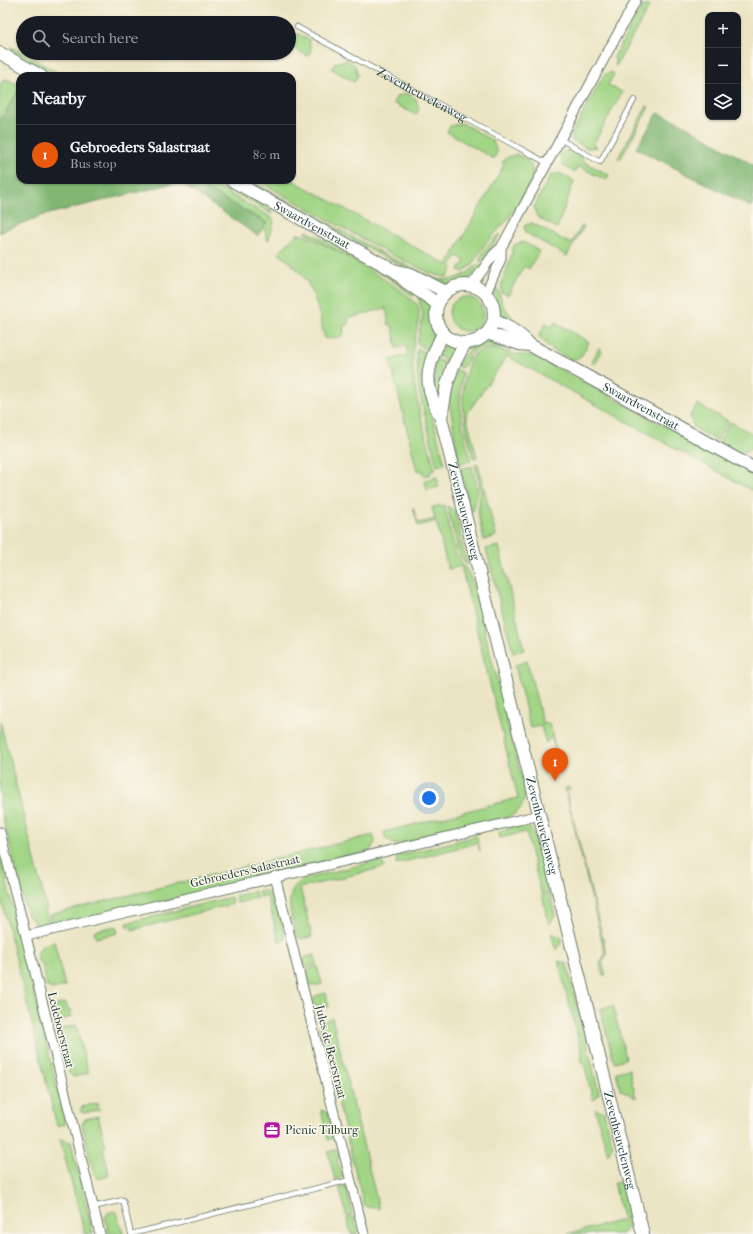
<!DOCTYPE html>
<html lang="en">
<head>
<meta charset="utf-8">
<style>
  :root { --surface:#171b24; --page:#20242c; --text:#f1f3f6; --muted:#9ea1a6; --line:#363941; --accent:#ea580c }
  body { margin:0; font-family:"IM FELL French Canon",serif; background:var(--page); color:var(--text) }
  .controls { position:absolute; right:12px; top:12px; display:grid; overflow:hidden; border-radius:8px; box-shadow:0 1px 3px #0004 }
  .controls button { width:36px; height:36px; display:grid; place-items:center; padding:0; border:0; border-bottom:1px solid var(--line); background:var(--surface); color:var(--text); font:20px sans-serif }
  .you { position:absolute; left:429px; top:798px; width:14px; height:14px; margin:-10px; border:3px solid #fff; border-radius:50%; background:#1a73e8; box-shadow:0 0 0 6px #1a73e833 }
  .badge { display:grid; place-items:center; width:26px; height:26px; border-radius:50%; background:var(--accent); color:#fff; font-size:13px; font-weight:700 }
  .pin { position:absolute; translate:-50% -33px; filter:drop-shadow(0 1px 2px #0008) }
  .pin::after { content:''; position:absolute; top:21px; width:14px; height:12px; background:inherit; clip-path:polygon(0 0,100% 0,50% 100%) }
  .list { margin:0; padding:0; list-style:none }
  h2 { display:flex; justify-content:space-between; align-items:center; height:52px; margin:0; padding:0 16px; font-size:17px }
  h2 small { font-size:13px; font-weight:400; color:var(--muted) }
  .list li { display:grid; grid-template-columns:26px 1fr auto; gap:12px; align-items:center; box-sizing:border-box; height:60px; padding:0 16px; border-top:1px solid var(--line) }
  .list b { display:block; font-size:15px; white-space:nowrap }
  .list p { margin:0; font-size:13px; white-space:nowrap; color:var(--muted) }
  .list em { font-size:13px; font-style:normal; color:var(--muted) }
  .icon { flex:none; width:22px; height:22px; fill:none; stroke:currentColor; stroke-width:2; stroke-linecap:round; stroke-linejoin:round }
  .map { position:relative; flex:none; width:753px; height:1234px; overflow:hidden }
  .search { position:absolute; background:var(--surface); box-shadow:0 1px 3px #0004; left:16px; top:16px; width:280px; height:44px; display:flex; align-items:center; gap:10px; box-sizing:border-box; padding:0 14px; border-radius:22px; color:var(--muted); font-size:15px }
  .panel { position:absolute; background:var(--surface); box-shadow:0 1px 3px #0004; left:16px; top:72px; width:280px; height:112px; border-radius:12px }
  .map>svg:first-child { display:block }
</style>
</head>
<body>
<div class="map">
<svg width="753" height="1234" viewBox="0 0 753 1234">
  <rect width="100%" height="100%" fill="#fbf7ec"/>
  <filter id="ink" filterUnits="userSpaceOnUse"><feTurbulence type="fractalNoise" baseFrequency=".025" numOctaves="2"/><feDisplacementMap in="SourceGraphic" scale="8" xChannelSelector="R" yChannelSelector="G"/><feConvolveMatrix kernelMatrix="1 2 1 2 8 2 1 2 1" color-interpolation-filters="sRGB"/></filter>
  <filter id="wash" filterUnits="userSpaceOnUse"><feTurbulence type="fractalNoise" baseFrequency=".012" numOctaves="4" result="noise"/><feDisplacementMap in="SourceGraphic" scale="16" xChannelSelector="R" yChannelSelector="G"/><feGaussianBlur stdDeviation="0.9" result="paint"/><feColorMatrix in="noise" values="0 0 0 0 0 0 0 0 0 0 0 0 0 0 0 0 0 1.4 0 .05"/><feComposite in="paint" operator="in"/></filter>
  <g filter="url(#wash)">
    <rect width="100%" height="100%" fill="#ece5c5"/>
    <path fill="#a2d686" stroke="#608a5d" d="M 650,5 L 616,66 L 614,57 L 642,7 Z
      M 299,34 L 309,40 L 311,50 L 308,56 L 289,46 L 291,37 Z
      M 11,47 L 64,76 L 55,76 L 9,51 Z
      M 347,60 L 355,65 L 358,75 L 354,82 L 332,69 L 335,63 Z
      M 612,72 L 614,74 L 608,85 L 622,92 L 593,145 L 597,147 L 587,148 L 572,140 L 571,135 L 604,75 Z
      M 6,79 L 20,85 L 20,92 L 0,125 L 0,84 Z
      M 407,93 L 416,99 L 419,109 L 416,115 L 393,103 L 397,96 Z
      M 647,106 L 649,107 L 620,160 L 618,158 Z
      M 462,123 L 493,141 L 497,152 L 494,159 L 447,132 L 450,126 Z
      M 570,150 L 582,157 L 584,162 L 609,175 L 606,180 L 578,166 L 575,172 L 563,166 L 560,156 L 562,152 Z
      M 517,154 L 527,160 L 531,165 L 533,174 L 532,180 L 508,219 L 485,244 L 471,266 L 463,272 L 459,270 L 465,260 L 457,256 L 451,265 L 453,267 L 448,277 L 445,277 L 432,274 L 388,253 L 257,180 L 292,180 L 447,265 L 504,165 L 502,163 L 506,158 Z
      M 559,173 L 574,181 L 557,228 L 537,217 L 534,207 L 550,176 Z
      M 190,180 L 205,180 L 272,218 L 274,222 L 268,241 L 262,220 Z
      M 212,180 L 218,180 L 269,208 L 272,214 Z
      M 244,180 L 250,180 L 387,256 L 426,275 L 426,277 L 380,255 Z
      M 532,223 L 571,244 L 582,226 L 584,226 L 567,256 L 526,233 L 524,226 Z
      M 307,231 L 358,257 L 416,294 L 413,296 L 387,277 L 305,233 Z
      M 297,234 C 310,233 412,293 418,306 C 422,316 414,337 413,348 C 410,389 425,430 435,470 L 430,471 L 431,474 L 424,476 L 422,470 L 417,471 L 390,360 L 408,355 L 406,346 L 397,348 L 392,325 L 389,325 L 386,308 L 348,318 L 349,324 L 343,326 L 344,332 L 341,337 L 325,339 C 314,296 316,281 278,253 Z
      M 500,234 L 483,263 L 480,261 C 480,253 493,239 500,234 Z
      M 523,242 L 539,251 L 529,269 L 524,266 L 508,295 L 501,292 L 502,281 L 510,261 L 514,245 Z
      M 477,265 L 482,266 C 474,276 458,288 444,284 C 439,283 433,280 429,278 L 430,277 C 449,284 463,278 477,265 Z
      M 494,288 L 498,290 L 503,305 L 515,321 L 515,326 C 501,317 494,306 494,288 Z
      M 418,297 L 428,302 C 437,318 435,335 429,352 L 417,343 L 423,314 Z
      M449 314a17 17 0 1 1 34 0a17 17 0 1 1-34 0Z
      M 555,322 L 589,342 L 580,358 L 571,360 L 550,348 L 539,336 L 546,323 L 552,327 Z
      M 494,340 L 507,345 C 500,349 486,344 475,350 C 468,354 468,364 461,368 L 457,366 C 466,351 474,342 494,340 Z
      M 444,344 L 454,350 L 449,362 L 438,356 Z
      M 599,348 L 602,351 L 595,364 L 592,362 Z
      M 418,349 L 428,354 L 425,390 L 445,464 L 437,466 L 419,391 L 416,353 Z
      M 499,349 L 513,354 L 534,356 L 543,360 L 753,474 L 753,491 L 507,356 L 466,415 L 477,457 L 473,458 C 466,428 458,401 467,370 C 468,365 470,358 475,354 C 481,349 491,349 499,349 Z
      M 435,358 L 449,366 L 438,398 L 434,395 Z
      M 456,369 L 463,373 C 456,404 463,431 471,461 L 459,464 L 449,399 Z
      M 697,404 L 728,421 L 717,441 L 694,428 L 690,416 Z
      M 730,422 L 753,434 L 753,445 L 750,450 L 739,453 L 719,442 Z
      M 478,464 L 496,536 L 484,540 L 478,514 L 481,489 L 475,465 Z
      M 472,466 L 478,490 L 474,510 L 471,511 L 460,469 Z
      M 437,477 L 439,487 L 427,490 L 425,480 Z
      M 444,505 L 456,554 L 471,577 L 524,787 C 526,801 522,812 508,817 L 395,845 L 386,839 L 384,832 L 518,798 L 461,566 L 448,569 L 436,521 L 418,526 L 413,507 L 418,523 L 435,519 L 432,507 Z
      M 447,506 L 455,511 L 467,565 L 460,556 Z
      M 499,546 L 524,650 L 513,653 L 486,549 Z
      M 527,661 L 543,724 L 549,723 L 561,771 L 552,737 L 546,743 L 541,726 L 530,728 L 515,665 Z
      M 0,721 L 47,909 L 45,909 L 50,930 L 36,925 L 27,914 L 0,805 Z
      M 569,787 L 570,790 L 566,791 L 607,955 L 602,962 L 606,975 L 603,976 L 600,964 L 605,954 L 565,788 Z
      M 522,825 L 529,827 L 535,835 L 549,891 L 541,893 L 526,832 L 500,838 L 499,831 Z
      M 373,835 L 375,842 L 370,851 L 52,929 L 49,915 Z
      M 477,836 L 480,851 L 477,843 L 396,864 L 397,856 Z
      M 0,855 L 66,1124 L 57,1126 L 0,894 Z
      M 380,860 L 385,867 L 300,888 L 312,936 L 302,939 L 297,937 C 291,916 280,888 308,878 Z
      M 262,890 C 280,893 281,924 285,939 L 279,942 L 267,896 L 260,897 L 258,891 Z
      M 255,891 L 257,898 L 237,903 L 235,896 Z
      M 550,893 L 555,916 L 549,924 L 542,895 Z
      M 231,897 L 233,904 L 132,930 L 131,926 L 128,927 L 127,923 Z
      M 116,926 L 118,933 L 96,938 L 94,931 Z
      M 551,933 L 561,937 L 562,943 L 556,950 Z
      M 54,941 L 65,986 L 52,989 L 47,986 L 42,964 L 38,961 L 37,953 L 41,947 Z
      M 315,955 L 317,964 L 304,968 L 303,962 L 306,957 Z
      M 558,961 L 567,964 L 599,1093 L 595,1099 L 593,1100 L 584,1063 L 582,1063 L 581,1057 L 583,1057 Z
      M 317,966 L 322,984 L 313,986 L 308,984 L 305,971 Z
      M 326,993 L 329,1007 L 314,1005 L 313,1001 L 315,996 Z
      M 66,1003 L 68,1010 L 70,1009 L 72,1017 L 60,1020 L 55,1017 L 53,1011 L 57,1005 Z
      M 613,1006 L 626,1059 L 614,1062 L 600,1009 Z
      M 332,1017 L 379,1209 L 364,1206 L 319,1025 Z
      M 76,1025 L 88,1073 L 74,1077 L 69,1073 L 59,1033 L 62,1029 Z
      M 629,1069 L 636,1098 L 620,1089 L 616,1072 Z
      M 98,1103 L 99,1110 L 84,1113 L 80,1111 L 82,1107 Z
      M 595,1109 L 604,1112 L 613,1146 L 608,1154 Z
      M 321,1110 L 328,1113 L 334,1138 L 328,1140 Z
      M 98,1116 L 106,1146 L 103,1147 L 109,1174 L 108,1176 L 99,1179 L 94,1175 L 82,1124 L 85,1119 Z
      M 60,1139 L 71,1142 L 93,1234 L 85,1234 Z
      M 337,1149 L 339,1156 L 337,1163 L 344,1176 L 335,1180 L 328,1152 Z
      M 618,1182 L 622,1184 C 626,1201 636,1220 622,1234 L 568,1234 L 623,1220 L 614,1183 Z
      M 339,1186 L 346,1186 L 353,1215 L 347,1217 Z
      M 115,1211 L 117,1212 L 123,1234 L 109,1234 L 105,1218 L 108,1213 Z
      M 354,1217 L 358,1231 L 356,1234 L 351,1234 L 347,1219 Z"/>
    <path fill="#81b773" stroke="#507a54" d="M 20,87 L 20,180 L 190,180 L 267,223 L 258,236 L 179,182 L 44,215 L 7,229 L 0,233 L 0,121 Z
      M 658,113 L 679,122 L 753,165 L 753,204 L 751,207 L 636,148 Z"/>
  </g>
  <g filter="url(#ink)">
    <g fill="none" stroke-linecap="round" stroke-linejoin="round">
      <defs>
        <g id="lane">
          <path id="s1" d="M 297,27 L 547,163"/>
          <path d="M 560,139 L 600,162 L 634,100"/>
          <path d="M 93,1207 L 123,1200 L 131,1234 L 350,1180"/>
        </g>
        <path id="street" d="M 471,286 L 494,254 L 501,248 L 636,0
          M 486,293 L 501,259 L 501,248
          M 0,832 L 100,1234
          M 275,876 L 364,1234
          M 26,936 L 540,815"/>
        <g id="secondary">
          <path d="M 0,53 L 41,76"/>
          <path id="s2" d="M 231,180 L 393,270 L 411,274 L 446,292"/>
          <path d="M 394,270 L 406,282 L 438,304"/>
          <circle cx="465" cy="314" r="29"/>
          <path id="s3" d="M 494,320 C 508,327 520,333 530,345 L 753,468"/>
          <path id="s4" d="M 443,333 C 426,369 422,382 441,418 L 643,1234"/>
          <path d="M 487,333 L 520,344 L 530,345"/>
          <path d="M 441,418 L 447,384 L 453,366 L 465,343"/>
        </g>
      </defs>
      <use href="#lane" stroke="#677867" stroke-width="6"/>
      <use href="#street" stroke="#677867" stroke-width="11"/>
      <use href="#secondary" stroke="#677867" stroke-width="14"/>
      <use href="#lane" stroke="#fff" stroke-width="4.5"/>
      <use href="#street" stroke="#fff" stroke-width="9"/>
      <use href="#secondary" stroke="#fff" stroke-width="12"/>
    </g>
  </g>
  <defs>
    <symbol id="office-square" viewBox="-11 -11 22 22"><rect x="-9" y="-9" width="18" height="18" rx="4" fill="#b5179e" stroke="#fbf7ec"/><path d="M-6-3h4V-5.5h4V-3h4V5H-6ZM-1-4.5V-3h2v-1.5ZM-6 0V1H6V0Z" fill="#fff"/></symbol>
  </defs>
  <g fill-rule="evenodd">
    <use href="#office-square" x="262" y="1120" width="20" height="20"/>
  </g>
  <g text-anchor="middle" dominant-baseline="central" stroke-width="3" stroke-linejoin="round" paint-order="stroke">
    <g font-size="12" fill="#1f3d34" stroke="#fbf7ec">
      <text stroke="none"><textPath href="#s1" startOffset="142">Zevenheuvelenweg</textPath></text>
      <text stroke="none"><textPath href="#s2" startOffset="93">Swaardvenstraat</textPath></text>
      <text stroke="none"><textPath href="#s3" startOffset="171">Swaardvenstraat</textPath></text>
      <text stroke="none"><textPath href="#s4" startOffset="186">Zevenheuvelenweg</textPath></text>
      <text stroke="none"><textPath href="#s4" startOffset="510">Zevenheuvelenweg</textPath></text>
      <text transform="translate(245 871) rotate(-13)">Gebroeders Salastraat</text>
      <text transform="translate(61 1030) rotate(76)">Ledeboerstraat</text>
      <text transform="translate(331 1052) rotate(76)">Jules de Beerstraat</text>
      <text stroke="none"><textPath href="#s4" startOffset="834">Zevenheuvelenweg</textPath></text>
    </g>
    <g font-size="12" fill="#1f3d34" stroke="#fbf7ec" text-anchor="start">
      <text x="285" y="1130">Picnic Tilburg</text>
    </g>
  </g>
</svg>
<div class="controls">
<button>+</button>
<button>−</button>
<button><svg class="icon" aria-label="layers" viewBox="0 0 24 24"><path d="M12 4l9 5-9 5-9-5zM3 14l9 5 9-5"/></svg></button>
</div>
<div class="you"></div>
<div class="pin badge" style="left:555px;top:781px">1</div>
<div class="search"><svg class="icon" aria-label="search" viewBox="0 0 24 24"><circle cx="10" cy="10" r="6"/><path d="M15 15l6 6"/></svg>Search here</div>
<section class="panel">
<h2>Nearby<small></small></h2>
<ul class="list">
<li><span class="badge">1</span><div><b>Gebroeders Salastraat</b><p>Bus stop</p></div><em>80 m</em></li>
</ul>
</section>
</div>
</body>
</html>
